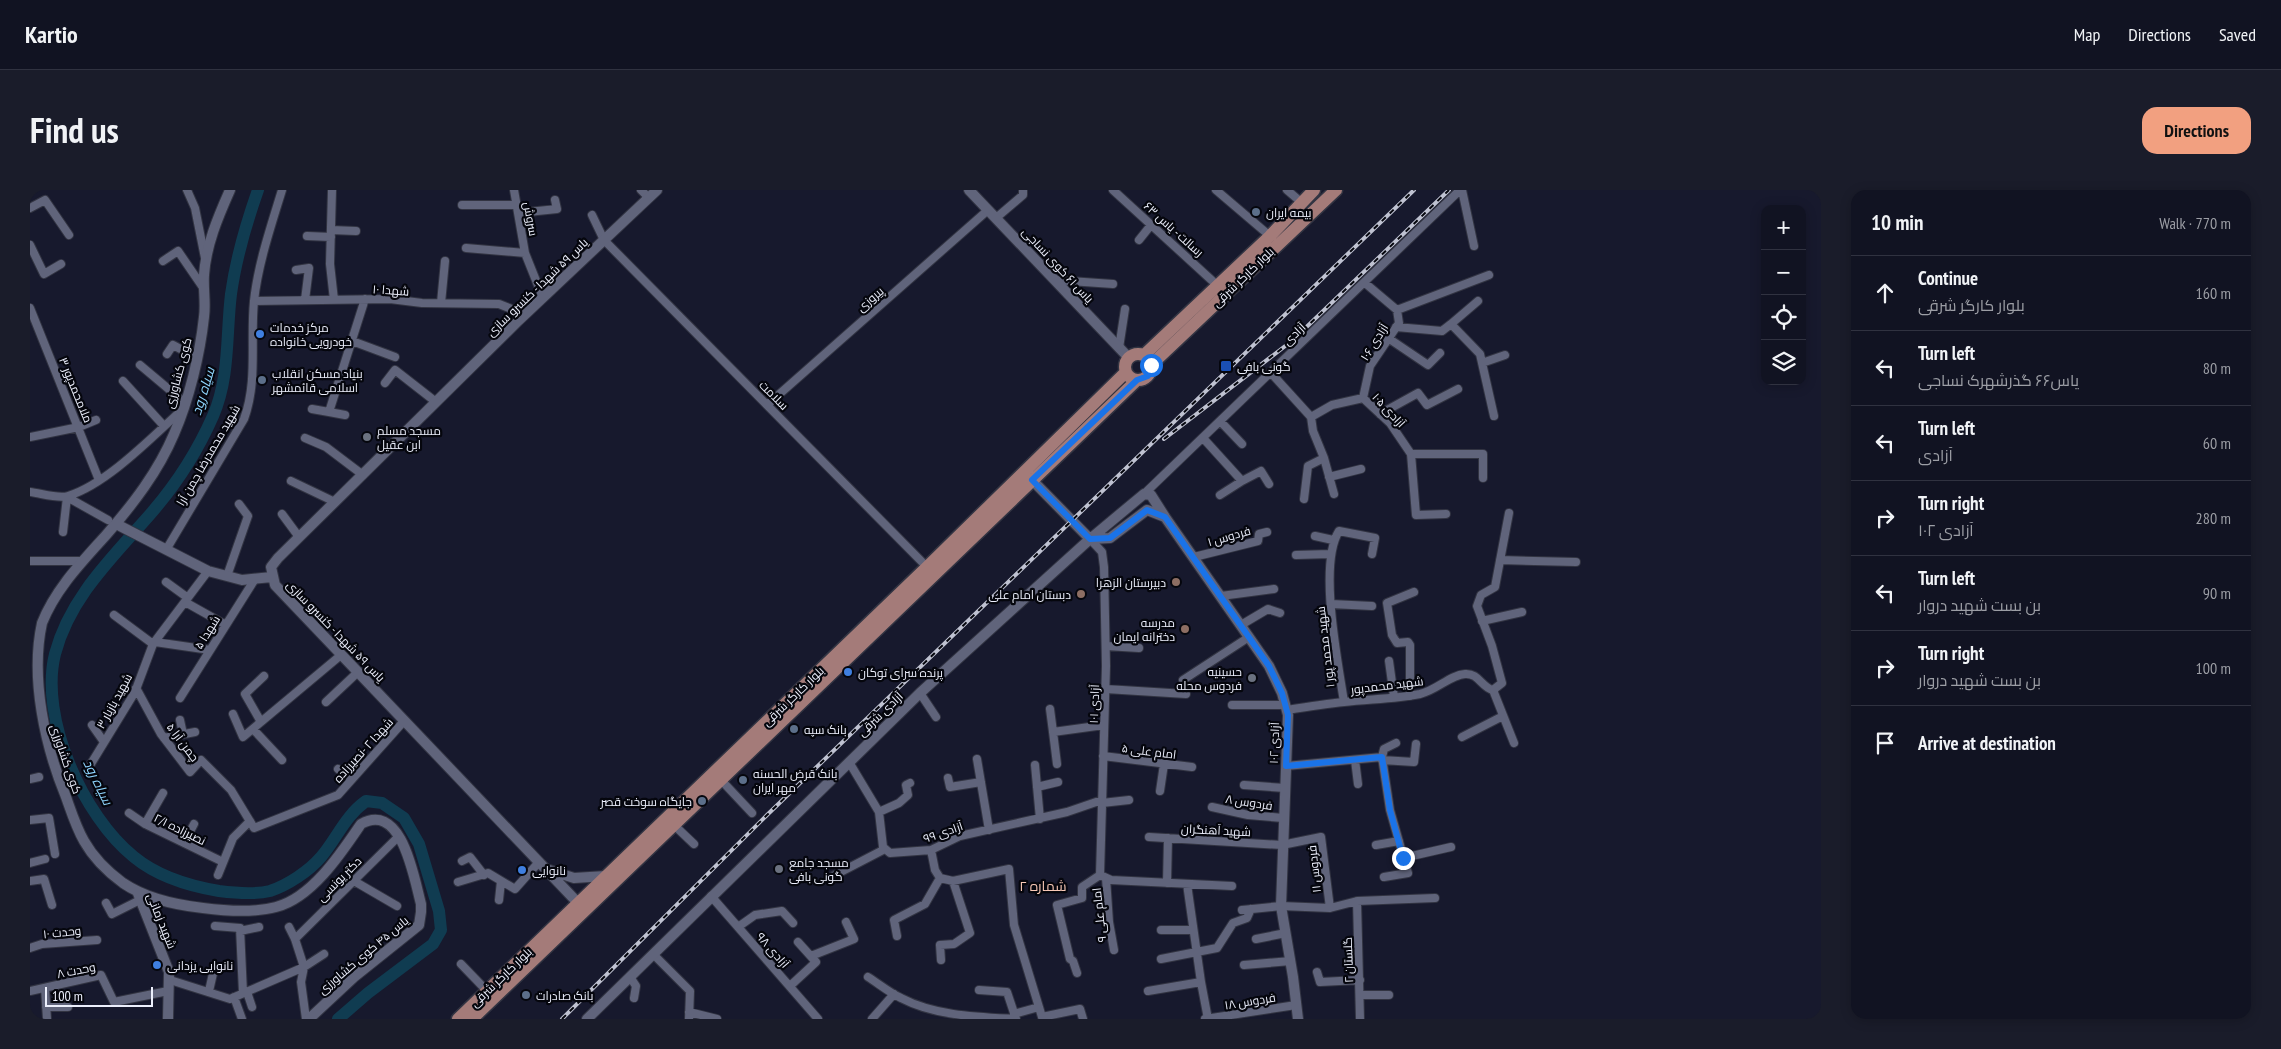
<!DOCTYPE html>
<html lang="en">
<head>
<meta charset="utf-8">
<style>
  :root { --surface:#111322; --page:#1a1c2a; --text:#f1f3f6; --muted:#9c9ea5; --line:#303240; --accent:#f2a080 }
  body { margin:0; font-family:"PT Sans Narrow",Cairo,sans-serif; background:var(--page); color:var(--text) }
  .controls { position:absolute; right:15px; top:15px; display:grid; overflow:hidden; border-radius:10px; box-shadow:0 2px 12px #0003 }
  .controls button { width:45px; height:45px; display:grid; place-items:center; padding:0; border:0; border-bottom:1px solid var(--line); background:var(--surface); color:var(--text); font:25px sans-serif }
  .scale { position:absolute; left:15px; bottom:12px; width:108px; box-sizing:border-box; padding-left:5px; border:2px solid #eceffc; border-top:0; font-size:14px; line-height:18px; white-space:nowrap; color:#eceffc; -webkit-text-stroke:4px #05060d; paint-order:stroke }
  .stop { position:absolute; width:15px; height:15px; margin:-11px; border:4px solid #1a73e8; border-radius:50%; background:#fff }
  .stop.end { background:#1a73e8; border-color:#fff; box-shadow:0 1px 5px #0008 }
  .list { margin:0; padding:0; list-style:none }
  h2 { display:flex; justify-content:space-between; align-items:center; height:65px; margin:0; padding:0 20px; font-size:21px }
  h2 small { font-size:16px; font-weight:400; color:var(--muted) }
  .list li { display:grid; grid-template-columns:32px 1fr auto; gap:15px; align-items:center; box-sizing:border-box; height:75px; padding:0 20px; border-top:1px solid var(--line) }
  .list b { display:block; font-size:19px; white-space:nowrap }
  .list p { margin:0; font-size:16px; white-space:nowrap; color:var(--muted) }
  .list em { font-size:16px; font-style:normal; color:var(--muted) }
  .icon { flex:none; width:28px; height:28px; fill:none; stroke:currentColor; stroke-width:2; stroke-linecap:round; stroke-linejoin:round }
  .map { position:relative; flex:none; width:1791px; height:829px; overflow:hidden; border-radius:15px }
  header { display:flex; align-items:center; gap:30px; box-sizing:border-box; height:70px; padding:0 25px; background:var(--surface); border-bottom:1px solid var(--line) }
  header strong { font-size:24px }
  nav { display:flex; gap:28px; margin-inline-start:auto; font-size:18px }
  .intro { display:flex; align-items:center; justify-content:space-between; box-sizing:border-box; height:120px; padding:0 30px }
  h1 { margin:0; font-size:35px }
  .button { padding:12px 22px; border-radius:15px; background:var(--accent); color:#111; font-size:18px; font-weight:700 }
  main { display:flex; gap:30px; padding:0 30px }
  aside { flex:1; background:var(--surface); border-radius:15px; box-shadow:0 2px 12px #0003 }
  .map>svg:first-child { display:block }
</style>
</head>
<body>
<header>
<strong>Kartio</strong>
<nav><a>Map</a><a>Directions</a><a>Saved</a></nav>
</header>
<div class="intro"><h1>Find us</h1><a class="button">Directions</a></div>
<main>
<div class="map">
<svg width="1791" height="829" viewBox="0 0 1791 829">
  <rect width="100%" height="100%" fill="#17192d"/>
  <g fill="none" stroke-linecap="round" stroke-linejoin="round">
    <path stroke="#103c51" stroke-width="12" d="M 228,0 C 216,34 206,68 201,104 C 196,145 200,187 183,226 C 168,260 147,293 123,321 C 85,365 40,406 25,464 C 9,528 53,626 104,667 C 127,686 159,696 189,701 C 205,703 224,705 240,701 C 258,695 279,681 291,667 C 307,648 315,626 336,611 L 352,613 L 374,628 L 389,654 L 409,721 L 411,740 L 403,754 L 338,803 L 308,829"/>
    <defs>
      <path id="minor" d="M 157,0 L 165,18 L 175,68
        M 302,0 L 300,74 L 304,110
        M 484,0 L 495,63 L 513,108
        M 611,0 L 619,8
        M 1083,0 L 1188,96
        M 1186,0 L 1240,46
        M 1257,0 L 1271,12
        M 1432,0 L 1444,56
        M 432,15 L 487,15
        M 0,18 L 15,10 L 39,45
        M 488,23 L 527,19 L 525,10
        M 562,25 L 574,50 L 897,377
        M 966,28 L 993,5 L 993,0
        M 301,40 L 326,41
        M 277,46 L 301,47
        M 1109,50 L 1121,35
        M 0,55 L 14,84 L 31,74
        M 436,58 L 495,63
        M 133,71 L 148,61 L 174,99
        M 266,80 L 279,78 L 275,110
        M 1025,90 L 1083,94
        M 224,111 L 360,109 L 392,113 L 469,114 L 484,120 L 494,126
        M 1448,111 L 1421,134 L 1450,164 L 1464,226
        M 411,113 L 415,71
        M 0,118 L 69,290
        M 1367,120 L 1459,85
        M 1366,137 L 1412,141 L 1421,134
        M 1358,148 L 1398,175 L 1410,163
        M 322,151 L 365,167
        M 1089,158 L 1095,119
        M 137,164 L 143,155 L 167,168
        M 1452,173 L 1475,165
        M 110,175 L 154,212
        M 1241,183 L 1281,227 L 1302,215 L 1333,208 L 1360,233 L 1381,264 L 1453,264 L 1453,288
        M 93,191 L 134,236
        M 355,193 L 365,180 L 406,212
        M 1333,208 L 1340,176 L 1369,133 L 1367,120 L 1335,93
        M 737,215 L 958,20
        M 282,219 L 299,222 L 335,109
        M 299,222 L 315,225
        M 1350,224 L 1388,203 L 1397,215 L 1428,199
        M 1190,231 L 1212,254
        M 0,247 L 49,237 L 66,230
        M 275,248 L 296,257 L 333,285
        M 1173,248 L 1212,291 L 1190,305
        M 1381,264 L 1386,325 L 1416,324
        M 1294,268 L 1304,304
        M 1299,287 L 1331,279
        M 261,291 L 305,312
        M 1210,292 L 1231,281 L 1239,294
        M 0,302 C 10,303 28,309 38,306 C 77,294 122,247 152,220
        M 1114,304 L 1430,0
        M 37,307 L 78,330
        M 1274,309 L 1278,276 L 1294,268 L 1283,241 L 1281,227
        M 252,324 L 269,347
        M 33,342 L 37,307
        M 1285,346 L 1303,350
        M 1060,349 L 1072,362 L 1074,377 L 1076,476 L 1070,685
        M 136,360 L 214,229 C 228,191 220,151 224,111 C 228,74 241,36 252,0
        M 1266,365 L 1300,364
        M 1164,367 L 1228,351 L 1229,344 L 1237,342
        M 1470,370 L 1546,372
        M 0,371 L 52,371
        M 197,386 L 218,326 L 209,314
        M 136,392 L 158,408
        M 1191,406 L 1244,399
        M 155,412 L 196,435
        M 1301,414 L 1342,416
        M 84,425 L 123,454
        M 1452,431 L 1492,422
        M 1211,435 L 1238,419 L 1250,423
        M 125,452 L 180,460
        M 1076,456 L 1109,458
        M 1359,471 L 1364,507
        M 1153,490 L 1219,447
        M 106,498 L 131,544 L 160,582 L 171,570 L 201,600 L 224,638 L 308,605 L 374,531
        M 1076,499 L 1156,504
        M 1463,500 L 1484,553
        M 890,503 L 906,527
        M 1380,506 L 1380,455 L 1378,452 L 1367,453 L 1362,445 L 1357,413 L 1384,402
        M 150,508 L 225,389
        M 296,512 L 328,482
        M 1314,512 C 1308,472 1288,374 1309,341 L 1345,348 L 1342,364
        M 1202,515 L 1255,515
        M 1020,519 L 1023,542 L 1074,535
        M 1257,520 C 1276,517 1295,514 1314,512 C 1339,509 1365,509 1390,504 C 1407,500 1420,485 1435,484 C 1449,483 1451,497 1463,500 L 1472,493 L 1462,456 L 1447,416 L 1451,405 L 1465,397 L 1479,323
        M 203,524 L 213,547 L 311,465
        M 150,530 L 153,544
        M 231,532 L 215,504 L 234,486
        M 62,535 L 74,552
        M 223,539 L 252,570
        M 1023,542 L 1027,574
        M 1432,547 L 1473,526
        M 134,548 L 165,542
        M 1073,566 L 1162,577
        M 947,569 L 959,640
        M 1325,570 L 1328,594
        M 1352,570 L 1384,572 L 1386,554
        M 819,572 L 849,622 L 853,657 L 860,663 L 901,660 L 930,646 L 1037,622 L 1072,610
        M 1005,575 L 1010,629
        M 1256,576 L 1352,567
        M 59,577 L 105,502 L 123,454 L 178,381
        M 308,579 L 322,589
        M 918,588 L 920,597 L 951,592
        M 0,589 L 9,587
        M 691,590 L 722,623
        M 1214,595 L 1255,598
        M 1007,597 L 1028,592
        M 1130,601 L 1134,574
        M 1072,613 L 1099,610
        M 1182,617 L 1218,625 L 1253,628
        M 849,622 L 869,613 L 878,605 L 876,595 L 880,593
        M 99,623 L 115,634 L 193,672
        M 0,630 L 19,628 L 25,664
        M 115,634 L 133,603
        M 644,635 L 664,654
        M 1119,647 L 1252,655 L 1291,647 L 1300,718
        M 154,653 L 164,634
        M 1346,655 L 1369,651
        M 901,660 L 905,680 L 910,688 L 923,691 L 979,679 L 984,735 L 1012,827 L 1050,819 L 1053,829
        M 1373,668 L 1421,657
        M 432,671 L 440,667 L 454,685
        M 0,673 L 15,669
        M 188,685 L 203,648 L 220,631
        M 1070,685 L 1081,690 L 1202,696
        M 803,686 L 855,659
        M 1354,687 L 1378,683 L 1360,620 L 1352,567 L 1354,559 L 1366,553
        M 1076,688 L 1079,732 L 1084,760
        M 0,691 L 14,689 L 22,715
        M 324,691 L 367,716
        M 428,692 L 458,683 L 485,699 L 509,672
        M 1137,693 L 1138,648
        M 1157,694 L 1171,792
        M 681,706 L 788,829
        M 469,710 L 471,691
        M 1327,711 L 1330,829
        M 76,713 L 82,724 L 110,710
        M 1212,720 L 1251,716 L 1300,718 L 1327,711 L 1405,708
        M 185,736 L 210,738 L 213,803
        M 259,737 L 265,749 L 274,777 L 271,792 L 276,829
        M 708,737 L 725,725 L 752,721 L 763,733
        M 1131,740 L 1163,740
        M 210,741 L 229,737
        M 867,746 L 864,730 L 895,714 L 910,688
        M 265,749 L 369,646
        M 1226,749 L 1256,743
        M 0,758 L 12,754 L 67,750
        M 623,764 L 660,801 L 659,829
        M 781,766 L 824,749 L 816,732
        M 1131,769 L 1187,758 L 1203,733 L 1217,728 L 1221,719
        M 911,770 L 910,755 L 924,754 L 940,743 L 923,691
        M 431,774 L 457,801
        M 1214,775 L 1261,771
        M 1287,782 L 1290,792 L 1330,790
        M 1047,783 L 1043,771 L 1040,769 L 1027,715 L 1052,708 L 1052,697 L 1070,685
        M 600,787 L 606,796 L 604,808
        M 838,787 C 849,794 860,803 871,808 C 905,826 948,827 986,829
        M 140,790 L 200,809 L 274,777 L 294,764
        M 760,796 L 786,772 L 768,752
        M 15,798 L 17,829
        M 949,800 L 977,802 L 986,829
        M 0,801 L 71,785 L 84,812 L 138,801
        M 179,801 L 184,779
        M 1118,801 L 1171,792 L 1178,829
        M 217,802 L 222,817
        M 1330,805 L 1359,805
        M 204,807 L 212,829
        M 16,817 L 38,817
        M 659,822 L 687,829
        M 984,824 L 1009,817
        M 842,829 L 864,804
        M 1175,829 L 1266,815"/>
      <path id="tertiary" d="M 200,0 C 188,27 176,55 174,85 C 173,99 176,113 174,127 C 170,164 159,210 144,244 C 128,282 103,314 77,344 C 52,372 26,398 12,433 C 0,488 15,556 36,607 C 41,621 46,637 54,651 C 63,667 78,682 93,693 C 115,708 146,715 173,718 C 196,721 224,723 246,717 C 282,708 312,662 331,634 C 372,611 384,688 391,714 L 391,722 L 389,735 L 324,787 L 279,829
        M 939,0 L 1099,168
        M 1002,290 L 1060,349
        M 90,336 L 178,381 L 212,390 L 242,387
        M 1060,349 L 1080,348 L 1117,320 L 1135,327
        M 519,680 L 544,688 L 576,686
        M 107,701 L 139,782 L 138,829
        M 548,713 L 245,395 L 241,377 L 248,368 L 488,131 L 627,0
        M 557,829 L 890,503 L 1060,349 L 1114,304 L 1121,305 L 1135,327 L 1239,476 L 1252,503 L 1258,525 L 1251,716 L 1263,787 L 1268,829"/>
      <path id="primary" d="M1095 177a13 13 0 1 1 26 0a13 13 0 1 1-26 0Z
        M 1114,165 L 1240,46 L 1284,0
        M 1121,175 L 1306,0
        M 428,829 L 897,377 L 1096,182
        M 442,829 L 1107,190"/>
    </defs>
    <use href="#minor" stroke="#323442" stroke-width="10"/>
    <use href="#tertiary" stroke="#323442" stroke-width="12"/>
    <use href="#primary" stroke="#323442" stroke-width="15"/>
    <use href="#minor" stroke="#60647b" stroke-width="8"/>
    <use href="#tertiary" stroke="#60647b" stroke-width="10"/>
    <use href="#primary" stroke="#a47b79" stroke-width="12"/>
    <defs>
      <path id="rail" d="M 1134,249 L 1263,150 L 1419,0
        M 532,829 L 737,625 L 1384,0"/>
    </defs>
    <use href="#rail" stroke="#bfc2d1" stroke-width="4"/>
    <use href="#rail" stroke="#05060d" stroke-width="2" stroke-dasharray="5.5" stroke-linecap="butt"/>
  </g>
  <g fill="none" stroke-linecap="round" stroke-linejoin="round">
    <path stroke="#1a73e8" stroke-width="6" d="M 1121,175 L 1118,186 L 1107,190 L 1002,290 L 1060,349 L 1080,348 L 1117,320 L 1135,327 L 1239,476 L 1252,503 L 1258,525 L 1256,576 L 1352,567 L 1360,620 L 1373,668"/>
  </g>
  <g fill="#5c6f8a" stroke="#05060d" stroke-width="2">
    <circle cx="1226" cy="22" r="5"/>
    <circle cx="232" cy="190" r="5"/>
    <circle cx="764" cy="539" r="5"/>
    <circle cx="713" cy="590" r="5"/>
    <circle cx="672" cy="611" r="5"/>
    <circle cx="496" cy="805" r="5"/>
  </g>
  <g fill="#3f7fe0" stroke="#05060d" stroke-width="2">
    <circle cx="230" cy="144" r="5"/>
    <circle cx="818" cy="482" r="5"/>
    <circle cx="492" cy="680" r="5"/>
    <circle cx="127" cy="775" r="5"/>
  </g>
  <rect fill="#1a4fb4" stroke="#05060d" stroke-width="2" x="1190" y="170" width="12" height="12" rx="2.5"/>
  <g fill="#6b7280" stroke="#05060d" stroke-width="2">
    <circle cx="337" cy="247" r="5"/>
    <circle cx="1222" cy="488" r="5"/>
    <circle cx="749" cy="679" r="5"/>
  </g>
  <g fill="#8d6e63" stroke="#05060d" stroke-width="2">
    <circle cx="1146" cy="392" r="5"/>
    <circle cx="1051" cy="404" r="5"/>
    <circle cx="1155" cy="439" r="5"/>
  </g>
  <g text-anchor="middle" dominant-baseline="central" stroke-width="4.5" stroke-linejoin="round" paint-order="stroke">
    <g font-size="12" fill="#eceffc" stroke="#05060d" text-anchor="start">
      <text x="1236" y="22">بیمه ایران</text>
      <text x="240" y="137">مرکز خدمات<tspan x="240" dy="14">خودرویی خانواده</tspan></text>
      <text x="1207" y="176">گونی بافی</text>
      <text x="242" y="183">بنیاد مسکن انقلاب<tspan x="242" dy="14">اسلامی قائمشهر</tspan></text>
      <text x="347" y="240">مسجد مسلم<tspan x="347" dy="14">ابن عقیل</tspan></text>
      <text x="1136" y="392" text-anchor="end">دبیرستان الزهرا</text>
      <text x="1041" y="404" text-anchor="end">دبستان امام علی</text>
      <text x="1145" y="432" text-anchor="end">مدرسه<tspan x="1145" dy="14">دخترانه ایمان</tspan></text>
      <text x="1212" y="481" text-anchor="end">حسینیه<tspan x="1212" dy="14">فردوس محله</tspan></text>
      <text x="828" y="482">پرنده سرای توکان</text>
      <text x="774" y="539">بانک سپه</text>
      <text x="723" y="583">بانک قرض الحسنه<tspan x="723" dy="14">مهر ایران</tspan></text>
      <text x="662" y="611" text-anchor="end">جایگاه سوخت قصر</text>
      <text x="759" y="672">مسجد جامع<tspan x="759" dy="14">گونی بافی</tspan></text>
      <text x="502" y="680">نانوایی</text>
      <text x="137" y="775">نانوایی یزدانی</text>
      <text x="506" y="805">بانک صادرات</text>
    </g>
    <g font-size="12" fill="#eceffc" stroke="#05060d">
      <text transform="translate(501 29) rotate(80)">سروش</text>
      <text transform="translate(1144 39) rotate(42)">رسالت - یاس ۶۳</text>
      <text transform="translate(1028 75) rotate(47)">یاس ۶۱ کوی نساجی</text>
      <text transform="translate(1213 87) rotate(-44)">بلوار کارگر شرقی</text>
      <text transform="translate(507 97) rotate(-44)">یاس ۵۹ شهدا - کنسرو سازی</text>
      <text transform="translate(361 100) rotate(4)">شهدا ۱۰</text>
      <text transform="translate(840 109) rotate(-41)">پیروزی</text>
      <text transform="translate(1264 144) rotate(-44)">آزادی</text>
      <text transform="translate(1344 152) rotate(-58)">آزادی ۱۰۶</text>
      <text transform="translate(148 183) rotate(-75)">کوی کشاورزی</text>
      <text transform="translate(46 200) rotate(68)">ملامحمدپور ۳</text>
      <text transform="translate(744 205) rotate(45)">سلامت</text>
      <text transform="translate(1359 220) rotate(47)">آزادی ۱۰۵</text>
      <text transform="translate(178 265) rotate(-60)">شهید محمدرضا چمن آرا</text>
      <text transform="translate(1199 346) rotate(-16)">فردوس ۱</text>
      <text transform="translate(306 441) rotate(46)">یاس ۵۹ شهدا - کنسرو سازی</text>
      <text transform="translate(177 442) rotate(-58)">شهدا ۵</text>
      <text transform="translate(1295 457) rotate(-97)">شهید محمد پور ۱</text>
      <text transform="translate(1357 495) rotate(-7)">شهید محمدپور</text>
      <text transform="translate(763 506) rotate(-44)">بلوار کارگر شرقی</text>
      <text transform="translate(84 511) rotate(-61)">شهید بازیار ۳</text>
      <text transform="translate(1064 514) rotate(-88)">آزادی ۱۰۱</text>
      <text transform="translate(850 524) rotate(-44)">آزادی شرقی</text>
      <text transform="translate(153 552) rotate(53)">چمن آرا ۵</text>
      <text transform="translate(1244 553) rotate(-88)">آزادی ۱۰۲</text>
      <text transform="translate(333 560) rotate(-48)">شهدا ۲ -نصیرزاده</text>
      <text transform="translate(1119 561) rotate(7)">امام علی ۵</text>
      <text transform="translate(36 569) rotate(71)">کوی کشاورزی</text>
      <text transform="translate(1219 612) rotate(9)">فردوس ۸</text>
      <text transform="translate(150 639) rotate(26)">نصیرزاده ۲/۱</text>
      <text transform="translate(1186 640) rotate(3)">شهید آهنگران</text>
      <text transform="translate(913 642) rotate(-19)">آزادی ٩٩</text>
      <text transform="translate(1284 679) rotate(-96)">فردوس ۱۱</text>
      <text transform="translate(309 689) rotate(-45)">دکتر یونسی</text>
      <text transform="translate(1069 725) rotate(-96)">امام علی ۹</text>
      <text transform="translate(132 731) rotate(68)">شهید زمانی</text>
      <text transform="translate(32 742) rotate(-6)">وحدت ۱۰</text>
      <text transform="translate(743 760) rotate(49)">آزادی ۹۸</text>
      <text transform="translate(333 765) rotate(-40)">یاس ۴۵ کوی کشاورزی</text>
      <text transform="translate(1318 770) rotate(-92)">گلستان ۲</text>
      <text transform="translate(46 780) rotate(-11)">وحدت ۸</text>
      <text transform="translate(471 787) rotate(-44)">بلوار کارگر شرقی</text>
      <text transform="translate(1220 811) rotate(-9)">فردوس ۱۸</text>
    </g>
    <g font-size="14" font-style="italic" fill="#8ed4fc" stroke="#05060d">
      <text transform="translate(173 201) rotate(-73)">سیاه رود</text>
      <text transform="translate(68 592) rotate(64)">سیاه رود</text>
    </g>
    <g font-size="14" fill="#f9c9b7" stroke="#05060d">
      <text x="1013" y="696">شماره ۲</text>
    </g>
  </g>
</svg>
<div class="controls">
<button>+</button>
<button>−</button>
<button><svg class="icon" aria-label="locate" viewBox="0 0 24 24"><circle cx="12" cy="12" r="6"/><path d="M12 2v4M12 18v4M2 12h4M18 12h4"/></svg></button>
<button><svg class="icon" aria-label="layers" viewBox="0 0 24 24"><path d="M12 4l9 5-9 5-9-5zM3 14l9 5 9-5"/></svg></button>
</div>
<div class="scale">100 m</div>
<div class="stop" style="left:1121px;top:175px"></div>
<div class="stop end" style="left:1373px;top:668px"></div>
</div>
<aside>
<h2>10 min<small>Walk · 770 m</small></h2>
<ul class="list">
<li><svg class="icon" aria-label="ahead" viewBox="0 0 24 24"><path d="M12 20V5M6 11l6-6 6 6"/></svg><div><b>Continue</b><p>بلوار کارگر شرقی</p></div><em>160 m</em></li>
<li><svg class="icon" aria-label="left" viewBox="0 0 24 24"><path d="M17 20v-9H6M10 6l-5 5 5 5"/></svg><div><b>Turn left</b><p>یاس۶۶ گذرشهرک نساجی</p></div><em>80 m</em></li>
<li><svg class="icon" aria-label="left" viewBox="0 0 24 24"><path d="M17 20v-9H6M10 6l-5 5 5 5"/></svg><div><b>Turn left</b><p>آزادی</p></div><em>60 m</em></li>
<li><svg class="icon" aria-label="right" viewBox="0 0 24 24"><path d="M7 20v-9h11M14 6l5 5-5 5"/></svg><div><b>Turn right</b><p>آزادی ۱۰۲</p></div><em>280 m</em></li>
<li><svg class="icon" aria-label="left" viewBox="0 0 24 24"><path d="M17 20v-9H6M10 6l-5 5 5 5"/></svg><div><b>Turn left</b><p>بن بست شهید دروار</p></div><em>90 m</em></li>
<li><svg class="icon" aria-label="right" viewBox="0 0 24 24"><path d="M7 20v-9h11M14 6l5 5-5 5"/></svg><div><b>Turn right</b><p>بن بست شهید دروار</p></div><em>100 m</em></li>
<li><svg class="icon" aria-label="arrive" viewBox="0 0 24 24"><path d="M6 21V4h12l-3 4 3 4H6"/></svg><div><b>Arrive at destination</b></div></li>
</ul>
</aside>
</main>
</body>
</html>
